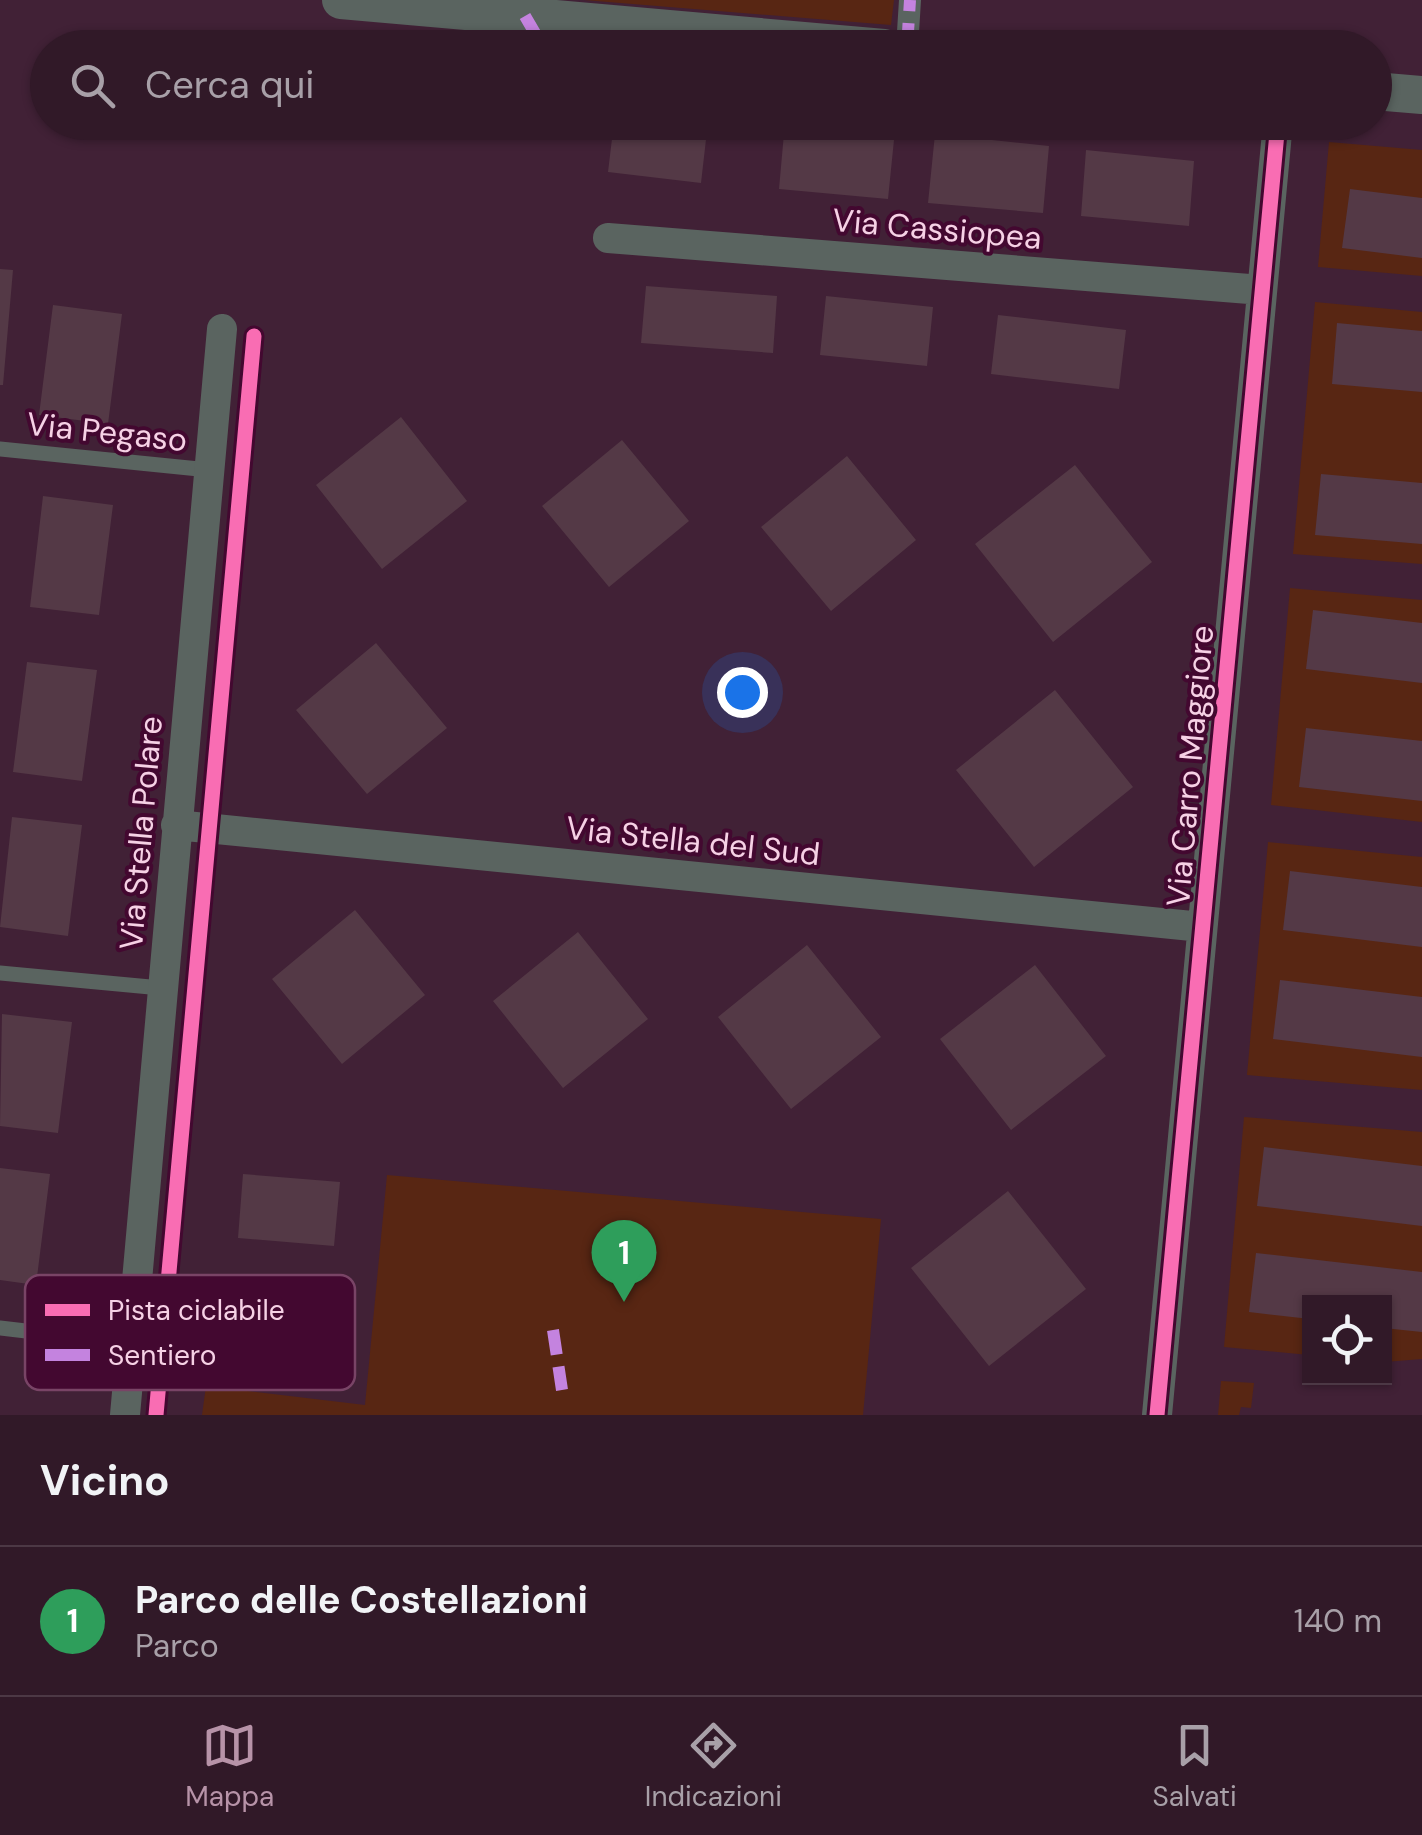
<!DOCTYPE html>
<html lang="it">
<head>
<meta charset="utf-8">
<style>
  :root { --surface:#311928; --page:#392230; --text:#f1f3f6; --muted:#a8a0a8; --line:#4c3845; --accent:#b793a8 }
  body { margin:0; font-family:"DM Sans",sans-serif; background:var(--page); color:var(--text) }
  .controls { position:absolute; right:30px; bottom:30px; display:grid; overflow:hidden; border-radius:0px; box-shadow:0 2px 8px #0004 }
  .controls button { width:90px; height:90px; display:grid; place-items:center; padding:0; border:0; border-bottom:2px solid var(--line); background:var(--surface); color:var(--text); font:50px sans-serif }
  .you { position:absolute; left:742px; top:692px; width:35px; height:35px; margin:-25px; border:8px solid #fff; border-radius:50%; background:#1a73e8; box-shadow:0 0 0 15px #1a73e833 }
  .badge { display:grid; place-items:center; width:65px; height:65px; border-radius:50%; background:var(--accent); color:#fff; font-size:32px; font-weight:700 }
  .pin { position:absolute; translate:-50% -82px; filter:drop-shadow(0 2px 5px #0008) }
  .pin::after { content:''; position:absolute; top:52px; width:35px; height:30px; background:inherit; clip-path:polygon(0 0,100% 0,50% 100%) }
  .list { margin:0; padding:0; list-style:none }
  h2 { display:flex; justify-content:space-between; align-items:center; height:130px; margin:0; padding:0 40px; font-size:42px }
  h2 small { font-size:32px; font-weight:400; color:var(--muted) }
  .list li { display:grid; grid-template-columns:65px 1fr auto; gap:30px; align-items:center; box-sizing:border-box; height:150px; padding:0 40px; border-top:2px solid var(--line) }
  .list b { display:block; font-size:38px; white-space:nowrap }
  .list p { margin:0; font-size:32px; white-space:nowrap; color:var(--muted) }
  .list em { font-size:32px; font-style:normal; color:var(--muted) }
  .icon { flex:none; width:55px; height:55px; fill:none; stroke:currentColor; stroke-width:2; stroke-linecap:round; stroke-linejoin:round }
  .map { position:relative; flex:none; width:1422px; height:1415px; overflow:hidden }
  .search { position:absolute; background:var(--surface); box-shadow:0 2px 8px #0004; left:30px; right:30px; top:30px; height:110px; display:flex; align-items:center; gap:25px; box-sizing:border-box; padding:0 35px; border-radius:55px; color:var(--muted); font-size:38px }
  .sheet { height:280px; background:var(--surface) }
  nav { display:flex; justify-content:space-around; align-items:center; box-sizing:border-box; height:140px; border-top:2px solid var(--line); background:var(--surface); font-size:28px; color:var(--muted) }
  nav a { display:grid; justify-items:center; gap:5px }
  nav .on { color:var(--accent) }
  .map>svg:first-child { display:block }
</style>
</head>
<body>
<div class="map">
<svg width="1422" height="1415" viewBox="0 0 1422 1415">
  <rect width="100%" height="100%" fill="#412136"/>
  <path fill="#582613" d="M 584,0 L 894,0 L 891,25 Z
    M 1329,142 L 1422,150 L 1422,276 L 1318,267 Z
    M 1315,302 L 1422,312 L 1422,564 L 1293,554 Z
    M 1290,588 L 1422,600 L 1422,822 L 1271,805 Z
    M 1268,842 L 1422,857 L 1422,1090 L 1247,1075 Z
    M 1244,1117 L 1422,1132 L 1422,1359 L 1385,1362 L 1384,1302 L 1310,1302 L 1309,1355 L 1224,1347 Z
    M 387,1175 L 881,1219 L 863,1415 L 202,1415 L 206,1386 L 365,1405 Z
    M 1221,1381 L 1254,1383 L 1251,1408 L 1241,1407 L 1239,1415 L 1218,1415 Z"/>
  <path fill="#543946" d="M 614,122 L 708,122 L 701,183 L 608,172 Z
    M 785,122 L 895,130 L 888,199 L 779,189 Z
    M 935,134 L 1049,146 L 1043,213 L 928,203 Z
    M 1086,150 L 1194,161 L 1189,226 L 1081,216 Z
    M 1350,189 L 1422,198 L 1422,258 L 1342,248 Z
    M 0,269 L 13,270 L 3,385 L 0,385 Z
    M 646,286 L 777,296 L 773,353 L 641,343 Z
    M 826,296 L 933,307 L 927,366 L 820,355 Z
    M 53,305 L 122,314 L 108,424 L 39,415 Z
    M 998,315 L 1126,330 L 1119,389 L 991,374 Z
    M 1337,323 L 1422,331 L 1422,392 L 1332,384 Z
    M 401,417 L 467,501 L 382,569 L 316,485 Z
    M 622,440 L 689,521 L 609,587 L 542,506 Z
    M 847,456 L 916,540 L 831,611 L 761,527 Z
    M 1075,465 L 1152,562 L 1053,642 L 975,544 Z
    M 1321,474 L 1422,483 L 1422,544 L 1315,535 Z
    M 43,496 L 113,505 L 99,615 L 30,607 Z
    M 1313,610 L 1422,623 L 1422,683 L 1306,669 Z
    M 376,643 L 447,728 L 367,794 L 296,710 Z
    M 27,662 L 97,670 L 82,781 L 13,772 Z
    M 1055,690 L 1133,787 L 1034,867 L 956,770 Z
    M 1306,728 L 1422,741 L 1422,801 L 1299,787 Z
    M 12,817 L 82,825 L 68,936 L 0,927 Z
    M 1290,871 L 1422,887 L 1422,947 L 1283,930 Z
    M 355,910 L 425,995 L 342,1064 L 272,979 Z
    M 578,932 L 648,1019 L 563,1088 L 493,1001 Z
    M 807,945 L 881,1037 L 791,1109 L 718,1017 Z
    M 1035,965 L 1106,1056 L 1011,1130 L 940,1039 Z
    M 1280,980 L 1422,997 L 1422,1057 L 1273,1039 Z
    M 2,1014 L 72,1022 L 58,1133 L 0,1126 Z
    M 1264,1147 L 1422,1166 L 1422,1226 L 1257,1206 Z
    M 0,1168 L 50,1174 L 36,1285 L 0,1280 Z
    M 243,1174 L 340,1182 L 334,1246 L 238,1238 Z
    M 1008,1191 L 1086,1289 L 989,1366 L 911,1268 Z
    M 1256,1253 L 1422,1272 L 1422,1332 L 1384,1328 L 1384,1302 L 1310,1302 L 1310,1319 L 1249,1312 Z"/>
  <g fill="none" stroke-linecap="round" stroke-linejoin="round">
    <path stroke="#5a6460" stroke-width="15" d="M 0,449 L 209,470
      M 0,973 L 161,988
      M 0,1328 L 128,1343"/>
    <path stroke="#5a6460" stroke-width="22" d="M 907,48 L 910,0"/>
    <path stroke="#5a6460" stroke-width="30" d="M 608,238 L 1262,290
      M 176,825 L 1202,927
      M 125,1415 L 222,329
      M 1157,1415 L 1278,122"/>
    <path stroke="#5a6460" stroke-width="38" d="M 341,0 L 884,48
      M 1374,91 L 1422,95"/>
    <path stroke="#c483df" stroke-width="12" stroke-dasharray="25 12" stroke-linecap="butt" d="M 525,16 L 543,47
      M 907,48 L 910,0
      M 553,1330 L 562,1390"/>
    <defs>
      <path id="cycleway" d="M 156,1415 L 254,336
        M 1157,1415 L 1278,122"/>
    </defs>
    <use href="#cycleway" stroke="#430830" stroke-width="21"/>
    <use href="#cycleway" stroke="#f96db3" stroke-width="15"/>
  </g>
  <g text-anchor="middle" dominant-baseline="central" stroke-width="8" stroke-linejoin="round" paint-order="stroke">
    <g font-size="32" fill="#f6d1e5" stroke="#430830">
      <text transform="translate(937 229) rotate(5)">Via Cassiopea</text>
      <text transform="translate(107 432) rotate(6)">Via Pegaso</text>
      <text transform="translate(1190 766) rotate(-85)">Via Carro Maggiore</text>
      <text transform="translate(141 833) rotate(-85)">Via Stella Polare</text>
      <text transform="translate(693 841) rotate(6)">Via Stella del Sud</text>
    </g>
  </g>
  <rect x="25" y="1275" width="330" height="115" rx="15" fill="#430830" stroke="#794466" stroke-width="2.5"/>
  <rect x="45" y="1304" width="45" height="12" fill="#f96db3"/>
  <rect x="45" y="1349" width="45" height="12" fill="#c483df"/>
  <g font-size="28" fill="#f6d1e5">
    <text x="108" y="1320">Pista ciclabile</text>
    <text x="108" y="1365">Sentiero</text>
  </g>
</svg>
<div class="controls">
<button><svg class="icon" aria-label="locate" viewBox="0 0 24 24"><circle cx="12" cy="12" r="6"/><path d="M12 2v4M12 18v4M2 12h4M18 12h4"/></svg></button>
</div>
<div class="you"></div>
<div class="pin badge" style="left:624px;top:1302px;background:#2e9e5b">1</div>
<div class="search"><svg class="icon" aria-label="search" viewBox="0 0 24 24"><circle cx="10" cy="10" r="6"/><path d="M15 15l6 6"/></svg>Cerca qui</div>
</div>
<section class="sheet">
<h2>Vicino<small></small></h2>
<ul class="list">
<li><span class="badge" style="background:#2e9e5b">1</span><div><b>Parco delle Costellazioni</b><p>Parco</p></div><em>140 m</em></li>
</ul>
</section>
<nav>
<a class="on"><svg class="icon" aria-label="map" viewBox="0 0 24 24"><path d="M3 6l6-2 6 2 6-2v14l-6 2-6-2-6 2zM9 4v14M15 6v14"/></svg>Mappa</a>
<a><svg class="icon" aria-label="directions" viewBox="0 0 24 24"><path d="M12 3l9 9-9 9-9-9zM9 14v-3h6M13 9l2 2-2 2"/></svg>Indicazioni</a>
<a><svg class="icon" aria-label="saved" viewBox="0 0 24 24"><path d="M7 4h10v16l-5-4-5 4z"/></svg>Salvati</a>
</nav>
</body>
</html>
